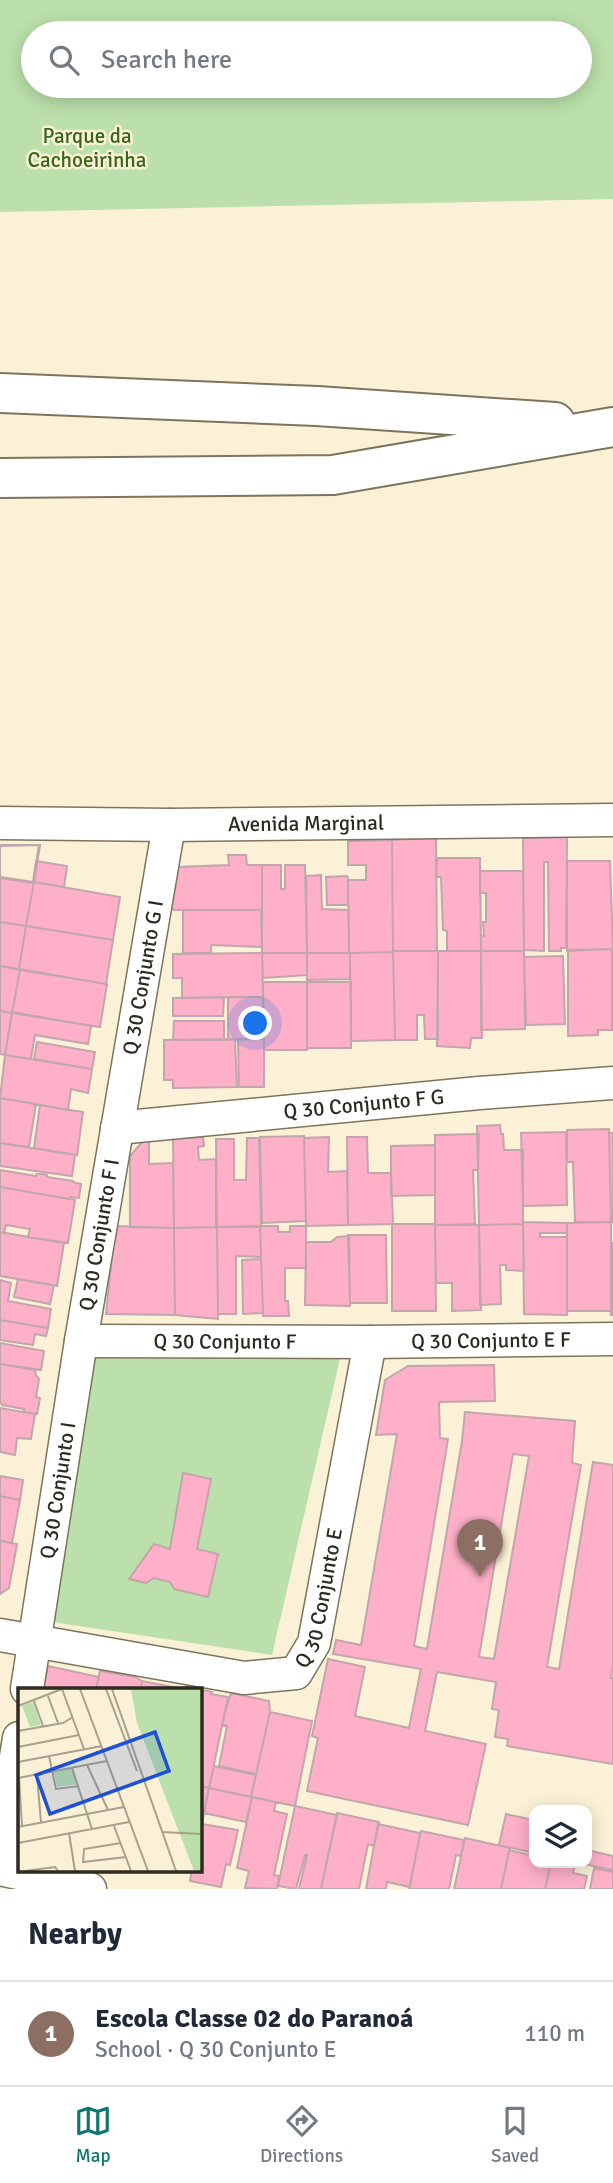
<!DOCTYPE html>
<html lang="en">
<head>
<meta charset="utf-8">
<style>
  :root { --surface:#fff; --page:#f2f2f3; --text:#1f2937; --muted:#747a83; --line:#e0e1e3; --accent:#0f766e }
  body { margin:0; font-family:Signika,sans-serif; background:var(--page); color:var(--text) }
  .controls { position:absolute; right:21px; bottom:21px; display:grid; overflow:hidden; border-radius:14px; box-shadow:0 4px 18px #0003 }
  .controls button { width:63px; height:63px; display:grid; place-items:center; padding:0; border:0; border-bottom:2px solid var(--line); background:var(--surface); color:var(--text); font:35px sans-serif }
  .you { position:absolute; left:256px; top:1024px; width:24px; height:24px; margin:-18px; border:5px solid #fff; border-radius:50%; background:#1a73e8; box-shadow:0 0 0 10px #1a73e833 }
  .badge { display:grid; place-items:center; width:46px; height:46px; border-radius:50%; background:var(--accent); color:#fff; font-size:23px; font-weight:700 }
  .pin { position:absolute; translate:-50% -58px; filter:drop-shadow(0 2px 4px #0008) }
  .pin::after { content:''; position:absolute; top:37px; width:24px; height:21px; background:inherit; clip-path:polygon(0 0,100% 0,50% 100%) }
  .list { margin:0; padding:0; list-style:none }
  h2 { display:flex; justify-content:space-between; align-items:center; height:91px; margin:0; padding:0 28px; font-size:30px }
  h2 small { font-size:23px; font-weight:400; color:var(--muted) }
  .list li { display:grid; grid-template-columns:46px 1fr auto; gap:21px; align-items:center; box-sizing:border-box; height:105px; padding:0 28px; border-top:2px solid var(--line) }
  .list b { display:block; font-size:26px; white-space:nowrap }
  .list p { margin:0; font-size:23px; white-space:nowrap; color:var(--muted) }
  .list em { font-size:23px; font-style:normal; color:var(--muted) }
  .icon { flex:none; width:38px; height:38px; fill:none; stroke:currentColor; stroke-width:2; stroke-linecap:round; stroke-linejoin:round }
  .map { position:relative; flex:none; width:613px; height:1889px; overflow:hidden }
  .search { position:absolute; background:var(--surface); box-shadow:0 4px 18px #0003; left:21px; right:21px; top:21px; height:77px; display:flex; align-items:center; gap:18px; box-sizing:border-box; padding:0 24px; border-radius:38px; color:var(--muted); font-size:26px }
  .sheet { height:196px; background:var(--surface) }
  nav { display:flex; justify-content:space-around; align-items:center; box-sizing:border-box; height:98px; border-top:2px solid var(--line); background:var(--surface); font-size:19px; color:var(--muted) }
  nav a { display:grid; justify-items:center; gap:4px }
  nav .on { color:var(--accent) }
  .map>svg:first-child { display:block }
</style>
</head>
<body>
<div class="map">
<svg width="613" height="1889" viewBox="0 0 613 1889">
  <rect width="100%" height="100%" fill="#faf1d6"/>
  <path fill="#bbe0ab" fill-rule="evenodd" d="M 0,0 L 613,0 L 613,199 L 0,212 ZM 33,33 L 580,33 L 580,86 L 33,86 Z
    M 88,1337 L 342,1350 L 272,1655 L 45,1621 Z"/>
  <path fill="#feb0c8" stroke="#c3a5ad" stroke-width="2" fill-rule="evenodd" d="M 567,837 L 566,948 L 561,948 L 561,951 L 549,951 L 548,862 L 544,862 L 544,951 L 524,950 L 523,838 Z
    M 436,838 L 437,951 L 393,951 L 392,840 Z
    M 392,840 L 393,952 L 349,953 L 348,880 L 366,880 L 366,865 L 348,865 L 348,841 Z
    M 0,845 L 40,845 L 34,883 L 0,878 Z
    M 39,845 L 33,882 L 0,877 L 0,846 Z
    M 228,855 L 246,855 L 247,865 L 262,865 L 262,910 L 174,910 L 172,908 L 172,873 L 177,867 L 229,865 Z
    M 437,858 L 480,858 L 481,951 L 447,951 L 447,931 L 443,930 L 441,877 L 436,877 Z
    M 36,861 L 67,866 L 64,887 L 33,882 Z
    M 567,861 L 610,861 L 613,949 L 567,951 Z
    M 262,865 L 281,865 L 281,889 L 285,889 L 285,865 L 305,865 L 307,953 L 262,953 Z
    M 480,871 L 523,871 L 524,951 L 481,951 L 481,935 L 484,936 L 483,922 L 486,922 L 486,893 L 480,893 Z
    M 321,875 L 322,909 L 349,910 L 349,953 L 307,953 L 306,876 Z
    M 346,876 L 348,877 L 348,905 L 327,905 L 326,877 Z
    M 0,877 L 34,882 L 26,926 L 0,922 Z
    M 34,882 L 120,897 L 113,940 L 26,926 Z
    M 183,910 L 261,910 L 262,947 L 211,945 L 211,953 L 183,953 Z
    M 0,922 L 26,926 L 19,969 L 0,966 Z
    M 26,926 L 113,940 L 106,984 L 19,969 Z
    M 612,949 L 612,1030 L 598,1030 L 598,1035 L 568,1036 L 568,950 Z
    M 393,951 L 438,951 L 438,1039 L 425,1039 L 424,1015 L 417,1015 L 417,1040 L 395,1040 Z
    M 438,951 L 481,951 L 482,1038 L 471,1038 L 470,1048 L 437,1046 Z
    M 481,951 L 524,951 L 525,1029 L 481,1030 Z
    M 393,952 L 395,1040 L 351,1041 L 350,953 Z
    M 262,953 L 307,953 L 307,975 L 263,978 Z
    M 262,953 L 263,997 L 182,998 L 182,978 L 173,978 L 173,954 Z
    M 307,953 L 350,953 L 350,979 L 307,980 Z
    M 563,956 L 565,1024 L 526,1025 L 524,957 Z
    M 0,966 L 20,970 L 12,1013 L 0,1011 Z
    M 20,970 L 107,984 L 100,1027 L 12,1013 Z
    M 263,982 L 307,982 L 307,1050 L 264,1050 Z
    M 307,982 L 351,982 L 351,1048 L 307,1048 Z
    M 224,997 L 223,1016 L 173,1016 L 173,998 Z
    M 228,997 L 263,997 L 264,1039 L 228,1040 Z
    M 0,1011 L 12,1013 L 5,1055 L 0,1054 Z
    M 12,1012 L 91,1026 L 88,1044 L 35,1035 L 31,1059 L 5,1055 Z
    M 174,1021 L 224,1021 L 224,1040 L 173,1040 Z
    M 235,1039 L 237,1087 L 173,1088 L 173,1080 L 164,1080 L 164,1040 Z
    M 238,1039 L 264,1039 L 264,1087 L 239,1087 Z
    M 37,1042 L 95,1052 L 92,1069 L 34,1059 Z
    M 5,1055 L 92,1069 L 88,1093 L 71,1089 L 68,1110 L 0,1098 Z
    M 0,1098 L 36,1104 L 29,1147 L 0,1143 Z
    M 40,1105 L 83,1112 L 77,1155 L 34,1148 Z
    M 500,1125 L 501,1134 L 503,1134 L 504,1150 L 523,1150 L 523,1224 L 479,1225 L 477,1126 Z
    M 609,1129 L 611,1222 L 575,1222 L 573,1162 L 567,1162 L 567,1130 Z
    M 566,1132 L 567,1205 L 523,1206 L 521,1133 Z
    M 609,1133 L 613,1133 L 613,1222 L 611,1222 Z
    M 479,1134 L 478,1170 L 473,1170 L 475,1224 L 435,1225 L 435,1135 Z
    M 304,1136 L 306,1221 L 262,1223 L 260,1137 Z
    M 203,1137 L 204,1146 L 198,1147 L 199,1160 L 216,1159 L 216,1227 L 174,1228 L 173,1138 Z
    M 329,1137 L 328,1172 L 347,1171 L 348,1225 L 306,1226 L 304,1138 Z
    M 347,1137 L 367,1137 L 368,1173 L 391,1173 L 393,1224 L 348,1225 Z
    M 247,1138 L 259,1138 L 261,1227 L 217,1227 L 216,1139 L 234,1139 L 234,1180 L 246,1180 Z
    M 145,1139 L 149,1139 L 149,1164 L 173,1163 L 174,1228 L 130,1227 L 130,1156 Z
    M 0,1143 L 75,1155 L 72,1176 L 0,1166 Z
    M 435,1145 L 435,1195 L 391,1196 L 391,1146 Z
    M 0,1170 L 36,1176 L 37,1173 L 47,1175 L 47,1177 L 73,1181 L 73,1182 L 81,1184 L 79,1198 L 70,1197 L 69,1199 L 0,1187 Z
    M 0,1187 L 75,1200 L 68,1243 L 28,1237 L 30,1229 L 6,1225 L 4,1233 L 0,1232 Z
    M 523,1222 L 567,1223 L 567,1233 L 540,1233 L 540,1237 L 567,1237 L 567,1315 L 524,1314 Z
    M 611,1222 L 611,1311 L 567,1311 L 567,1223 Z
    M 392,1224 L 435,1224 L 436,1311 L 392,1311 Z
    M 523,1224 L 524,1271 L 506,1270 L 506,1265 L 500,1265 L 501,1304 L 480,1305 L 479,1225 Z
    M 435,1225 L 479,1225 L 481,1310 L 452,1311 L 452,1283 L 436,1283 Z
    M 115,1226 L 174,1228 L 175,1315 L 106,1314 Z
    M 260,1226 L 261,1257 L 236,1256 L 236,1314 L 218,1314 L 217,1227 Z
    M 260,1226 L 278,1226 L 278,1232 L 290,1232 L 290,1226 L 306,1226 L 306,1268 L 285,1268 L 285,1301 L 288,1301 L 289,1316 L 263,1316 Z
    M 217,1227 L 218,1319 L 175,1315 L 174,1228 Z
    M 0,1232 L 64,1243 L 57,1286 L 0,1276 Z
    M 386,1235 L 387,1303 L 350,1303 L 348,1235 Z
    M 349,1236 L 350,1306 L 305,1305 L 306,1242 L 331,1242 L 337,1237 Z
    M 611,1243 L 613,1243 L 613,1315 L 611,1315 Z
    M 261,1259 L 263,1313 L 243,1314 L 242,1260 Z
    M 18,1279 L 54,1285 L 50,1304 L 14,1297 Z
    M 0,1280 L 11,1283 L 8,1301 L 51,1309 L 48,1328 L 0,1320 Z
    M 0,1320 L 48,1328 L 46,1336 L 35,1334 L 33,1345 L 0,1340 Z
    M 0,1343 L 44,1351 L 41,1370 L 0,1364 Z
    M 0,1364 L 35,1370 L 36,1375 L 39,1379 L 36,1397 L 40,1398 L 37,1414 L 24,1412 L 24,1409 L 2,1405 L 0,1402 Z
    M 494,1365 L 495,1401 L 439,1402 L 440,1438 L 448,1439 L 414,1646 L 427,1649 L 462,1441 L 465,1412 L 575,1421 L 572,1463 L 581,1465 L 547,1667 L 559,1669 L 593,1462 L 613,1465 L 613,1666 L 611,1678 L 613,1678 L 613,1764 L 507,1746 L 508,1739 L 495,1737 L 499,1710 L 492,1709 L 496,1682 L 437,1672 L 425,1731 L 486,1744 L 468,1825 L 307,1791 L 318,1738 L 312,1736 L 328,1659 L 365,1667 L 355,1716 L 409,1728 L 421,1669 L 333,1654 L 336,1640 L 361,1645 L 397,1434 L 376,1435 L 385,1380 L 408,1366 ZM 513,1454 L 529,1456 L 494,1659 L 479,1657 Z
    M 0,1408 L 35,1414 L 31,1439 L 17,1438 L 15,1455 L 0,1452 Z
    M 183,1473 L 211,1479 L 197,1549 L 218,1554 L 208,1597 L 174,1589 L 170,1582 L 154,1578 L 146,1583 L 129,1579 L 154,1544 L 170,1549 Z
    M 0,1476 L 23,1480 L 20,1500 L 0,1496 Z
    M 0,1496 L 20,1500 L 12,1543 L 0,1541 Z
    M 0,1541 L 17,1544 L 9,1588 L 0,1594 Z
    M 48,1666 L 99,1677 L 96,1689 L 43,1689 Z
    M 100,1671 L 135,1677 L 142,1681 L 141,1689 L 96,1689 Z
    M 142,1681 L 184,1689 L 141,1689 Z
    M 186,1686 L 212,1692 L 211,1694 L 228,1697 L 209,1788 L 200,1786 L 200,1689 L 185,1689 Z
    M 231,1693 L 269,1701 L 270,1712 L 256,1774 L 219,1766 L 227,1726 L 223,1725 L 224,1715 Z
    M 270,1712 L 312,1721 L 295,1806 L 251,1797 Z
    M 214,1766 L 256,1775 L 251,1797 L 209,1788 Z
    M 200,1786 L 209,1788 L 200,1834 Z
    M 209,1788 L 252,1797 L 246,1822 L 204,1813 Z
    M 252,1797 L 276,1802 L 274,1811 L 287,1814 L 274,1875 L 279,1876 L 277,1889 L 245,1888 L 249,1871 L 237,1868 Z
    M 295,1806 L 337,1815 L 321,1889 L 299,1889 L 307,1855 L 305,1855 L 296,1889 L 278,1886 Z
    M 337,1813 L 379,1822 L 374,1846 L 368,1844 L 359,1889 L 321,1889 Z
    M 506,1814 L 534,1820 L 534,1853 L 499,1845 Z
    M 202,1824 L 238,1830 L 230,1865 L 226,1864 L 221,1887 L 190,1881 L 192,1870 L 200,1870 L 200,1835 Z
    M 378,1824 L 420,1833 L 410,1887 L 387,1882 L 386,1889 L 366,1889 Z
    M 421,1831 L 464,1840 L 461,1856 L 456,1855 L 449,1889 L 409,1889 Z
    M 465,1838 L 510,1848 L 501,1889 L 454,1889 Z
    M 509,1850 L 534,1856 L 534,1863 L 551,1863 L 545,1889 L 501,1889 Z
    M 587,1850 L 613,1856 L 613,1870 L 579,1863 L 587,1863 Z
    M 551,1863 L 575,1865 L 573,1873 L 587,1876 L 584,1889 L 545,1889 Z
    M 594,1868 L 613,1872 L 613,1889 L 590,1889 Z"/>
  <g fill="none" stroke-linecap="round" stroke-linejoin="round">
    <defs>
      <g id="minor">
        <path id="s1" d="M 0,823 L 169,825 L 613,820"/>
        <path id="s2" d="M 117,1128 L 479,1093 L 613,1083"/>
        <path id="s3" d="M 81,1341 L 370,1342 L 613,1339"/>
        <path id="s4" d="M 0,1635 L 244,1678 L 296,1673 L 314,1643 L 370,1342"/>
        <path id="s5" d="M 27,1689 L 81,1341 L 169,825"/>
        <path d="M 0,1858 L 19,1738"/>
        <path d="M 0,1869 L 90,1889"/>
      </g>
      <path id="primary" d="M 0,393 L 317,406 L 555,422
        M 0,478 L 333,475 L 613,427"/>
    </defs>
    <use href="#minor" stroke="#7c745c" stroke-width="35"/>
    <use href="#primary" stroke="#7c745c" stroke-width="42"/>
    <use href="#minor" stroke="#fff" stroke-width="32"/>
    <use href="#primary" stroke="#fff" stroke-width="38"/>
  </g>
  <g text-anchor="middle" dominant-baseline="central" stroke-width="5" stroke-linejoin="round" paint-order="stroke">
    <g font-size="21" fill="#366618" stroke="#faf1d6">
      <text x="87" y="136">Parque da<tspan x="87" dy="24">Cachoeirinha</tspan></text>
    </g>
    <g font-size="21" fill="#2d2a20" stroke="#faf1d6">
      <text stroke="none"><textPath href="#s1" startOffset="306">Avenida Marginal</textPath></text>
      <text stroke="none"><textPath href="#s5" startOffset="721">Q 30 Conjunto G I</textPath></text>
      <text stroke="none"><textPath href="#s2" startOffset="248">Q 30 Conjunto F G</textPath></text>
      <text stroke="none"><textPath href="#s5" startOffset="460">Q 30 Conjunto F I</textPath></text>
      <text stroke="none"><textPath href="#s3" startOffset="144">Q 30 Conjunto F</textPath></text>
      <text stroke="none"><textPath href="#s3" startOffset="410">Q 30 Conjunto E F</textPath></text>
      <text stroke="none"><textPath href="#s5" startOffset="201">Q 30 Conjunto I</textPath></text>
      <text stroke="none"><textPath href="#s4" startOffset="380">Q 30 Conjunto E</textPath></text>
    </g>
  </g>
  <g transform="translate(18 1688)">
    <rect width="184" height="184" fill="#faf1d6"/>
    <path d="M 113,1 L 184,1 L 184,183 L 176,183 L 119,35 ZM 15,14 L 23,37 L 12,39 L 4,18 ZM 55,80 L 60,96 L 39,99 L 36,84 Z" fill="#bbe0ab"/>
    <path fill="none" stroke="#a8a18d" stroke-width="2" d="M 44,1 L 66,61M 62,1 L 130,183M 88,1 L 119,83M 94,1 L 158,183M 30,8 L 40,35M 16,13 L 25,38M 0,18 L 44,1M 0,43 L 45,35 L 55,29M 0,59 L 61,47M 31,68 L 38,101 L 61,98M 0,74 L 84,58M 69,77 L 90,122M 54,80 L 74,141M 19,88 L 23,134M 0,90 L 89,73M 1,90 L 4,138M 96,138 L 113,183M 0,139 L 106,119M 144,144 L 184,146M 51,145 L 57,183M 0,155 L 111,134M 103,155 L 66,161 L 65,174 L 108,169M 7,183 L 37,179 L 40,183"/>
    <path fill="#1d4ed8" fill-opacity="0.15" stroke="#1d4ed8" stroke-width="3.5" d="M 137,44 L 151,83 L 32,126 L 18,87 Z"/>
    <rect width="184" height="184" fill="none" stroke="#2d2a20" stroke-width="3.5"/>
  </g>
</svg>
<div class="controls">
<button><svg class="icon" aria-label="layers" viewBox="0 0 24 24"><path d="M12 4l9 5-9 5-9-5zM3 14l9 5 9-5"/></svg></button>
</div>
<div class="you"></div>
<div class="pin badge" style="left:480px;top:1577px;background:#8d6e63">1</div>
<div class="search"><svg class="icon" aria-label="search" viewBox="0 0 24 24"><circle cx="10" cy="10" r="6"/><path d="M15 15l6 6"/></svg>Search here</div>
</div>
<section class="sheet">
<h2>Nearby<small></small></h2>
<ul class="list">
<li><span class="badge" style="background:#8d6e63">1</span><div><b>Escola Classe 02 do Paranoá</b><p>School · Q 30 Conjunto E</p></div><em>110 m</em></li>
</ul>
</section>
<nav>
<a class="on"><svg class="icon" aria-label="map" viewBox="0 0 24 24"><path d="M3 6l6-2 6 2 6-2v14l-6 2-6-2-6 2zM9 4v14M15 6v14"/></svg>Map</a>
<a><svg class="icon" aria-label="directions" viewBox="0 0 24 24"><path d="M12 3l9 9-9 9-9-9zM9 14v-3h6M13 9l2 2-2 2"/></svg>Directions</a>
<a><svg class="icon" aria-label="saved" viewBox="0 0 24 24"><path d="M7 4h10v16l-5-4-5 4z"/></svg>Saved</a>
</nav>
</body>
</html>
